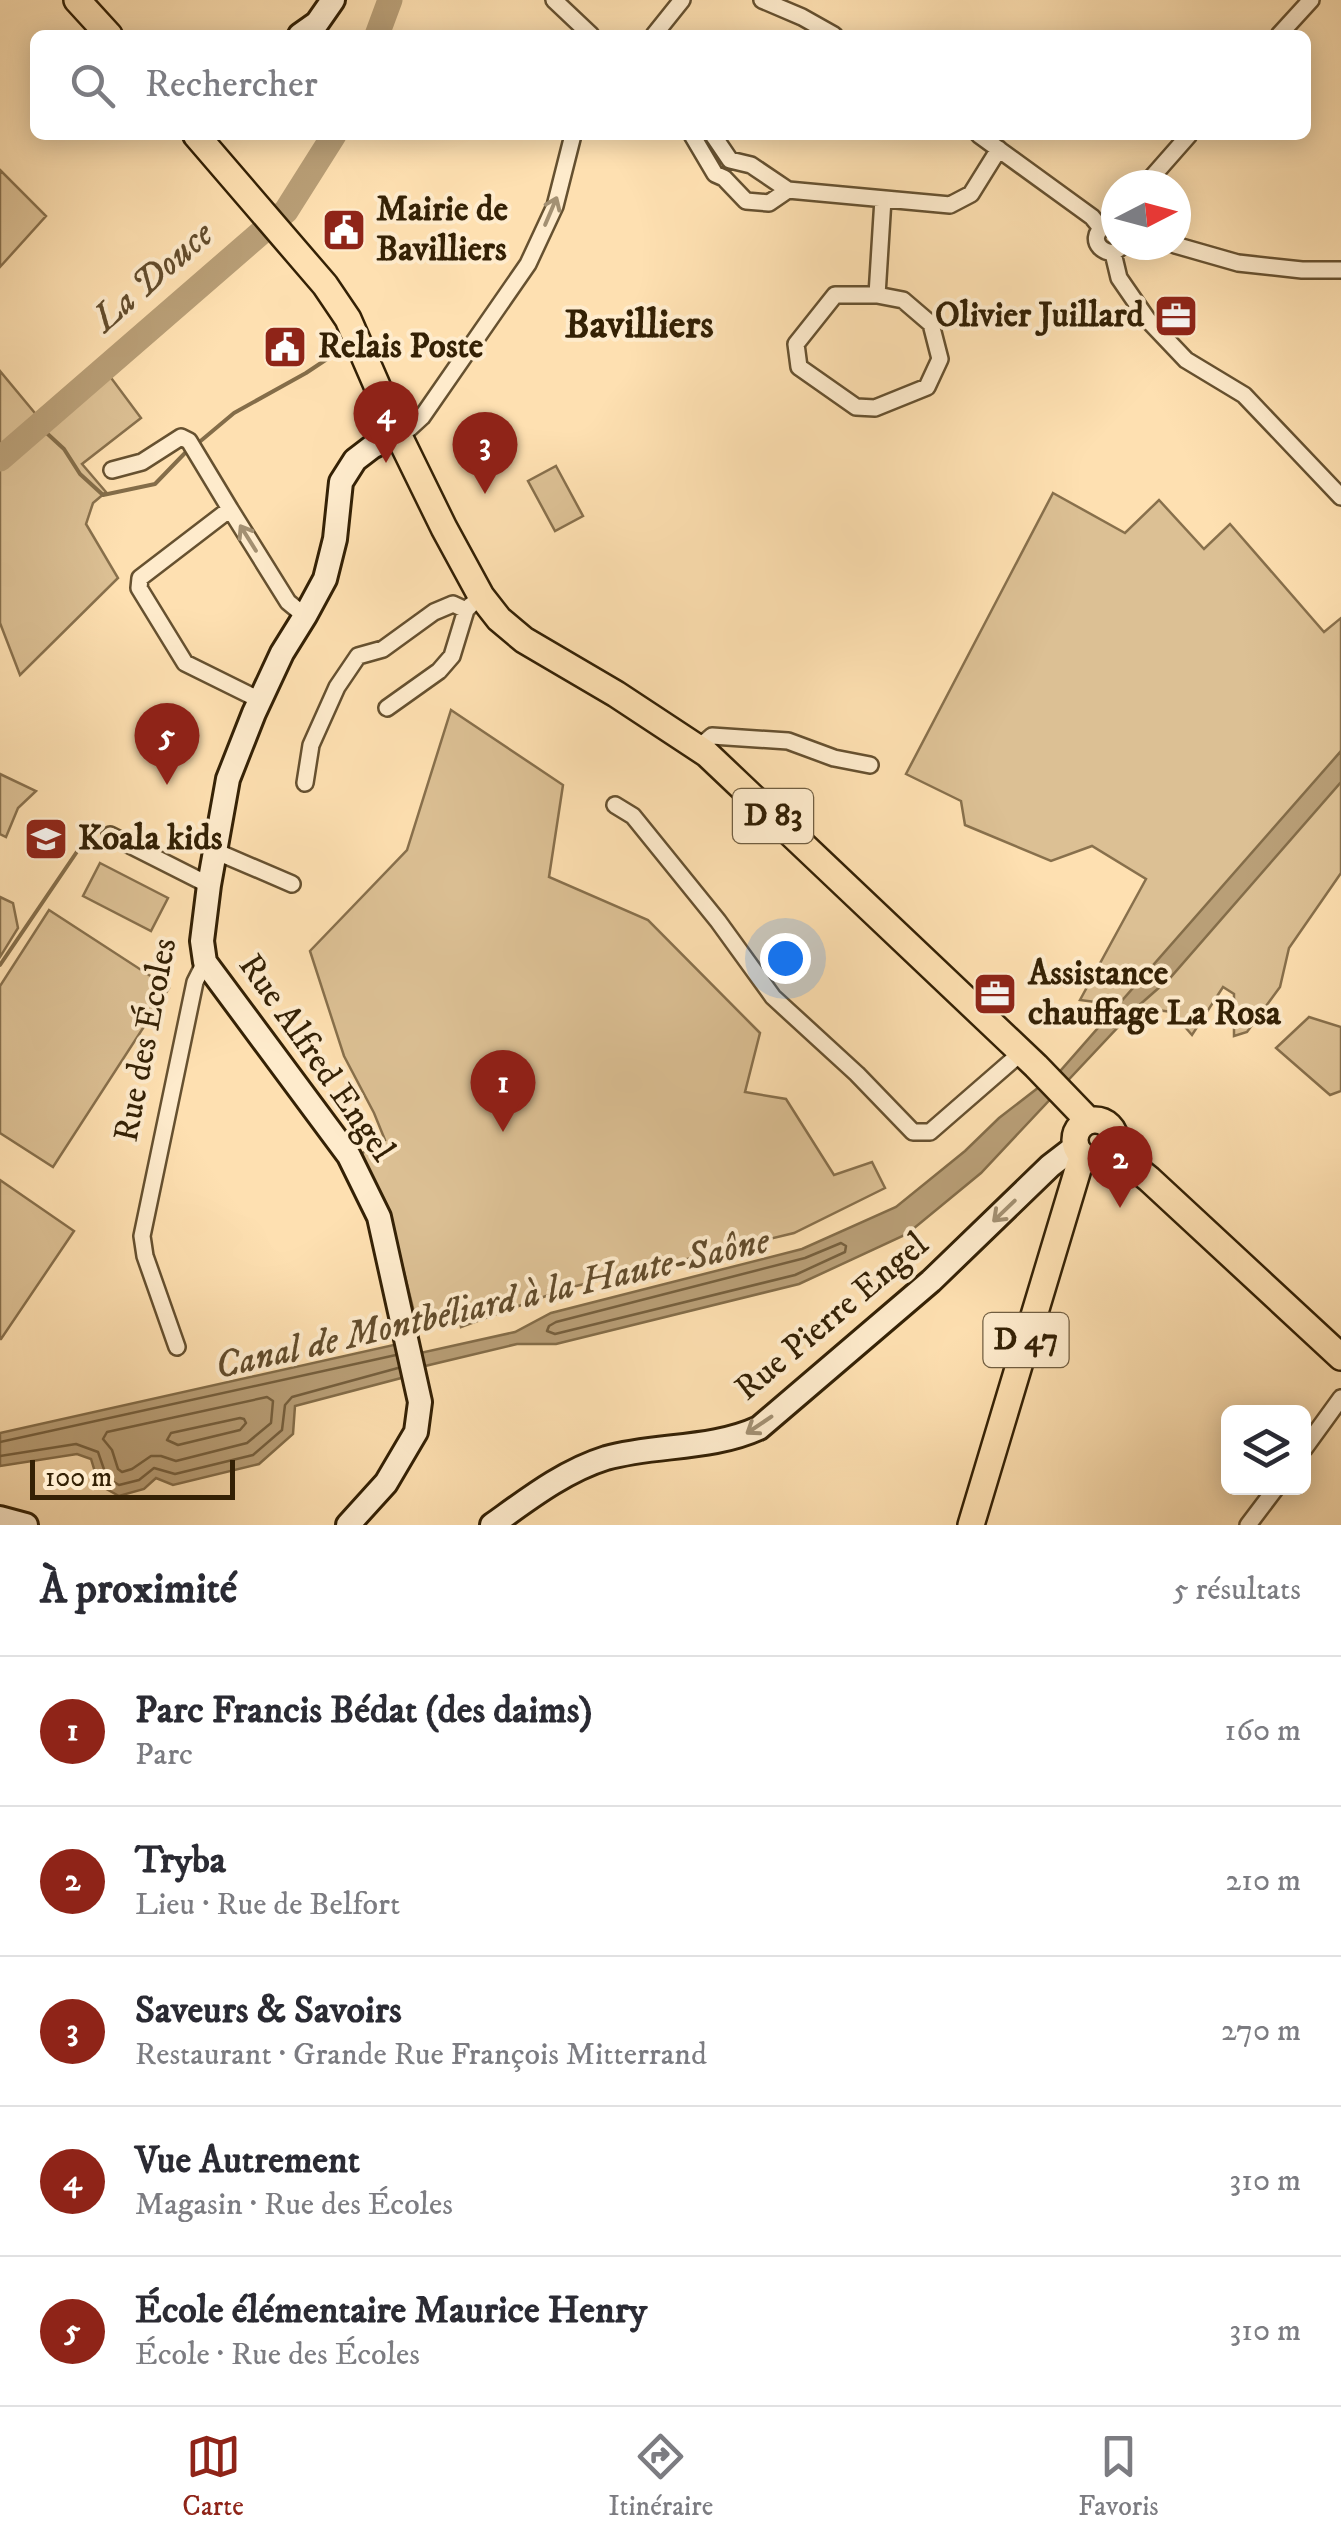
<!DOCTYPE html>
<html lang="fr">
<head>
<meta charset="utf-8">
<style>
  :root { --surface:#fff; --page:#f2f2f3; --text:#2b2b33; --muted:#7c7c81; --line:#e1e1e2; --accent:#8f2418 }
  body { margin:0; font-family:"IM FELL DW Pica",serif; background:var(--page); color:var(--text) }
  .controls { position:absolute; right:30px; bottom:30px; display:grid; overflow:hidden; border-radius:15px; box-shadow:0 5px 25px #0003 }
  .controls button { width:90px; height:90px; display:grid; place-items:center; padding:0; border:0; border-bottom:2px solid var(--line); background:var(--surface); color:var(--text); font:50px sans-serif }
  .compass { position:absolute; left:1101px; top:170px; width:90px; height:90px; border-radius:50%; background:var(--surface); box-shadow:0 5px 25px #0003; rotate:84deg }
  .scale { position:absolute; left:30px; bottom:25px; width:205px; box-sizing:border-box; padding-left:10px; border:5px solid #342105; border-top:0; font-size:28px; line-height:35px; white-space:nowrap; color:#342105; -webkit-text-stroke:8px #feebcc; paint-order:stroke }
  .you { position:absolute; left:785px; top:958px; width:35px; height:35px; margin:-25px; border:8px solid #fff; border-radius:50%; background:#1a73e8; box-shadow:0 0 0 15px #1a73e833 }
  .badge { display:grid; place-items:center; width:65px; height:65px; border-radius:50%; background:var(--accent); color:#fff; font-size:32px; font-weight:700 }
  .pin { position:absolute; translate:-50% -82px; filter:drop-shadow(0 2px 5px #0008) }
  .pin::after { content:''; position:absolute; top:52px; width:35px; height:30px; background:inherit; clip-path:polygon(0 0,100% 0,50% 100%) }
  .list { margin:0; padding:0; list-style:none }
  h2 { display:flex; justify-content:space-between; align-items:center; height:130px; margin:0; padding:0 40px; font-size:42px }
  h2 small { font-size:32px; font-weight:400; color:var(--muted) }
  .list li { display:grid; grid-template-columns:65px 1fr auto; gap:30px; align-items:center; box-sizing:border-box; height:150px; padding:0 40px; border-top:2px solid var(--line) }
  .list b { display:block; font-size:38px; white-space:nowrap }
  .list p { margin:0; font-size:32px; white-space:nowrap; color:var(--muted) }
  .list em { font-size:32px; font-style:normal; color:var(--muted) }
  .icon { flex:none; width:55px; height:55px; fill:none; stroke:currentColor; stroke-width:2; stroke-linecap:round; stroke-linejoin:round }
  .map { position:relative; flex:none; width:1341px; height:1525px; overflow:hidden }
  .search { position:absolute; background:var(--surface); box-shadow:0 5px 25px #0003; left:30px; right:30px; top:30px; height:110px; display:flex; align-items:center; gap:25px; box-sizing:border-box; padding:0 35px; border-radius:15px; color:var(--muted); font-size:38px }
  .sheet { height:880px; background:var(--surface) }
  nav { display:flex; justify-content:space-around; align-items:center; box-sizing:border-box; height:140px; border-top:2px solid var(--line); background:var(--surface); font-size:28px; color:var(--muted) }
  nav a { display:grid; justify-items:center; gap:5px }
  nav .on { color:var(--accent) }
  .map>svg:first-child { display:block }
</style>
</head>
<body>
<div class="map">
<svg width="1341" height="1525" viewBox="0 0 1341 1525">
  <rect width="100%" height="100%" fill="#fee0b1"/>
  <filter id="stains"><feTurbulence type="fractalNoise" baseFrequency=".002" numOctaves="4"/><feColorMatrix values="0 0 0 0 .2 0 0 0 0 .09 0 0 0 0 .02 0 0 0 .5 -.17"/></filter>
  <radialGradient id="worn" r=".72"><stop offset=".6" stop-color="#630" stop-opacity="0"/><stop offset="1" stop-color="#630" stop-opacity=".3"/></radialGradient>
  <path fill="#dcc094" stroke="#88704c" stroke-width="2.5" d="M 0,170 L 46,216 L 0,267 Z
    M 0,371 L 49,430 L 109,375 L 141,418 L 82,464 L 106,492 L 93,503 L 86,524 L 118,578 L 20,675 L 0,623 Z
    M 556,466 L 583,516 L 555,531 L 528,481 Z
    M 1053,493 L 1125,533 L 1159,500 L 1204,549 L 1230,524 L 1324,632 L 1341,618 L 1341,873 L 1289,948 L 1280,987 L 1247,1032 L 1234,1036 L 1234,994 L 1223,987 L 1192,1035 L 1172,1012 L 1080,1000 L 1146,879 L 1092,846 L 1051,861 L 965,825 L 961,801 L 906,774 Z
    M 451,710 L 563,785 L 549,877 L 648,920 L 760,1033 L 745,1092 L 786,1099 L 834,1175 L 872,1162 L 885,1188 L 794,1233 L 568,1288 L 461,1327 L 458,1310 L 415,1316 L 395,1236 L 380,1192 L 359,1155 L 385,1140 L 374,1113 L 344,1056 L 310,951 L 407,850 Z
    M 0,774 L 36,791 L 18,808 L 6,837 L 0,834 Z
    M 100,863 L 168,898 L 151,931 L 83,896 Z
    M 0,897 L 13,903 L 18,928 L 0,957 Z
    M 49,910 L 169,988 L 53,1167 L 0,1133 L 0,986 Z
    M 1309,1017 L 1341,1027 L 1341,1091 L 1330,1095 L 1276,1048 Z
    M 0,1180 L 74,1231 L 1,1339 L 0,1339 Z"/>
  <path fill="#b99f77" stroke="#846d49" stroke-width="2.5" d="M 1341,751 L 1341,782 L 1170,978 L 1136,1008 L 981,1173 L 907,1234 L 799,1284 L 556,1344 L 517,1344 L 421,1367 L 405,1377 L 295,1406 L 293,1434 L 259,1464 L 173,1485 L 156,1478 L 144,1489 L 119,1496 L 99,1485 L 91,1459 L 77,1454 L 0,1466 L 0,1433 L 398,1344 L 416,1354 L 515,1332 L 551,1313 L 802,1249 L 896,1207 L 965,1151 L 999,1118 L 1061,1070 Z"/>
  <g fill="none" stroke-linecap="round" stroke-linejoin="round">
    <path stroke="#76603e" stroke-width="2.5" d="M 841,1243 L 846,1246 L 845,1252 L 795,1275 L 555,1334 L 547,1331 L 549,1326 L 556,1322 L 805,1258 Z
      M 267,1397 L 273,1401 L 271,1423 L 247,1443 L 176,1461 L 161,1456 L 151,1456 L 132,1469 L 122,1472 L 118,1469 L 112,1450 L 103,1439 L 107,1432 Z
      M 240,1418 L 244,1419 L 246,1423 L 240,1430 L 178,1445 L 167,1440 L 171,1433 Z
      M 0,1442 L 396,1355
      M 0,1456 L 76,1444 L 98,1452 L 107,1478 L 119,1485 L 139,1480 L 154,1468 L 175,1474 L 253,1455 L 282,1430 L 285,1405 L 292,1397 L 398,1368"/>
    <path stroke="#846d49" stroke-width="4" d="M 39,426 L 64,449 L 80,474 L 103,495 L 155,484 L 185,453
      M 197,444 L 234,413 L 306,373 L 342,349
      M 0,965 L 89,834"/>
    <path stroke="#b99f77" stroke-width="25" d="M 377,35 L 390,0
      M 0,459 L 286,211 L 334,135"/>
    <defs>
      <path id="street" d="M 554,0 L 591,35
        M 762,0 L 802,17 L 834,35
        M 654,35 L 682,0
        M 1279,35 L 1311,0
        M 692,135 L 715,174 L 724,178 L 746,201 L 769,203 L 788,190
        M 713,135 L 730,160 L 751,165 L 788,190 L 950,205 L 971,194 L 999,149
        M 979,135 L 1092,217 L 1101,228
        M 1145,185 L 1189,135
        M 1116,226 C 1092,223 1089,250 1113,253 L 1124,245
        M 1175,245 L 1238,263 L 1302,270 L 1341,270
        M 1113,253 L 1119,278 L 1148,320 L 1186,360 L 1244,395 L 1341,497
        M 835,295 L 877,295 L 903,300 L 931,324 L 940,359 L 927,387 L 875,408 L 856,407 L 799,367 L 796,344 Z
        M 877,295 L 883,199
        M 398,434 L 410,428 L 422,417 L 528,264 L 555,206 L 573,135
        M 112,470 L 142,462 L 181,437 L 189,441 L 230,509
        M 260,700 L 185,663 L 139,588 L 140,578 L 230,509 L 288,602 L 305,616
        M 387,708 L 439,671 L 452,656 L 466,610 L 471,605
        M 698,748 L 712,736 L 788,741 L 834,758 L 870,765
        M 305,783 L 311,745 L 337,687 L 358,656 L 383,649 L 434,612 L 453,604 L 466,610
        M 615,805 L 633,816 L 718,921 L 773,997 L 857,1074 L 913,1132 L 930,1132 L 1022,1052
        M 110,835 L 209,885
        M 215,851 L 292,884
        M 177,1347 L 145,1256 L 142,1236 L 195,982 L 205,962
        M 1304,1449 L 1341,1398
        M 1248,1525 L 1276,1488"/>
      <path id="secondary" d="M 300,35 L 317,23 L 333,0
        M 0,1518 L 26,1525
        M 348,1525 L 386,1483 L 416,1432 L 420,1402 L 379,1217 L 349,1156 L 205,962 L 202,941 L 209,885 L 228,779 L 254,713 L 282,653 L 305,616 L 325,579 L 335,539 L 341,482 L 355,460 L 372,447 L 398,434
        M 492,1525 C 527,1500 564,1471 606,1458 C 656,1444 711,1450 759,1428 L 931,1281 L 1050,1166 L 1076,1146"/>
      <path id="primary" d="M 77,0 L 109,35
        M 196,135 L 325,285 L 348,319 L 398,434 L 444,528 L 481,596 L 499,619 L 524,640 L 616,694 L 707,754 L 1036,1066 L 1089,1121
        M1075 1140a20 20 0 1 1 40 0a20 20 0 1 1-40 0Z
        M 1113,1150 L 1149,1179 L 1341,1357
        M 971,1525 L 1079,1166 L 1085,1157"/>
    </defs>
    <use href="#street" stroke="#665130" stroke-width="20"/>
    <use href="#secondary" stroke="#342105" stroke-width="28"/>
    <use href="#primary" stroke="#342105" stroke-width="30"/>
    <use href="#street" stroke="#feebcc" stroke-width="15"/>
    <use href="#secondary" stroke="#feebcc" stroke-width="22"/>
    <use href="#primary" stroke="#fee0b1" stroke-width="25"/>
  </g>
  <defs><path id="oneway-shaft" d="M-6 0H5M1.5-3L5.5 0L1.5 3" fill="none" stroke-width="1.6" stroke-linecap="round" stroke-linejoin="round" transform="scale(2.5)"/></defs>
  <g stroke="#a39072">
    <use href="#oneway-shaft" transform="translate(551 211) rotate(-67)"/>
    <use href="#oneway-shaft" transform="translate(248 538) rotate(-122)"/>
    <use href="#oneway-shaft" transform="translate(1004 1211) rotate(136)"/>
    <use href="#oneway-shaft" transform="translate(759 1425) rotate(146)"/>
  </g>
  <defs>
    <symbol id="civic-square" viewBox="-11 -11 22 22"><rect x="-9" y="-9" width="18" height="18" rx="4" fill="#8f2418" stroke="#feebcc"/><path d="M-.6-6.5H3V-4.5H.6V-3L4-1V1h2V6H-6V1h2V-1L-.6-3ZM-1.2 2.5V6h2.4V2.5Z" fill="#fff"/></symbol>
    <symbol id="office-square" viewBox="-11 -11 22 22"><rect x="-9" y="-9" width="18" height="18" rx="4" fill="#8f2418" stroke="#feebcc"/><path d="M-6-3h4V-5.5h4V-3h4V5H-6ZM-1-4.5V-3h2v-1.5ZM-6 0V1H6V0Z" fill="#fff"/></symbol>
    <symbol id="school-square" viewBox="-11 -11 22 22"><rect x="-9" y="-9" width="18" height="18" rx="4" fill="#8f2418" stroke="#feebcc"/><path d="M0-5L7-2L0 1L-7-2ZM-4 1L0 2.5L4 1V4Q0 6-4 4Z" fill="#fff"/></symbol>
  </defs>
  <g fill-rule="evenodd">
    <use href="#civic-square" x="319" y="205" width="50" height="50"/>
    <use href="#office-square" x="1151" y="291" width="50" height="50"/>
    <use href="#civic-square" x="260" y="322" width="50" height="50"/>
    <use href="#school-square" x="21" y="814" width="50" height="50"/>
    <use href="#office-square" x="970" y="969" width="50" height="50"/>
  </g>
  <g text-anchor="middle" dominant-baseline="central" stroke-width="8" stroke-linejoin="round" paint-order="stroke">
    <g fill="#feebcc" stroke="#715e41" stroke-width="2.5">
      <rect x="733" y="789" width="80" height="54" rx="8"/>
      <rect x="983.5" y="1313" width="85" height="54" rx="8"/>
    </g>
    <g font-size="32" font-weight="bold" fill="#342105">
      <text x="773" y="816">D 83</text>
      <text x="1026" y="1340">D 47</text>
    </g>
    <g font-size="35" font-weight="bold" fill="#342105" stroke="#feebcc" text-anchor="start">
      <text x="376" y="210">Mairie de<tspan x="376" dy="40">Bavilliers</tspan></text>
      <text x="1144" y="316" text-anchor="end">Olivier Juillard</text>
      <text x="318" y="347">Relais Poste</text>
      <text x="78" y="839">Koala kids</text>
      <text x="1028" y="974">Assistance<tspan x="1028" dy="40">chauffage La Rosa</tspan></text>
    </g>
    <g font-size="35" fill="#342105" stroke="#feebcc">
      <text transform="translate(146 1040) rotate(-79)">Rue des Écoles</text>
      <text transform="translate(316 1058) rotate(55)">Rue Alfred Engel</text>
      <text transform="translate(832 1317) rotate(-40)">Rue Pierre Engel</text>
    </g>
    <g font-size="38" font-style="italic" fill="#634d2d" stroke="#feebcc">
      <text transform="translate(153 277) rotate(-41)">La Douce</text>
      <text transform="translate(492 1304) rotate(-13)">Canal de Montbéliard à la Haute-Saône</text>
    </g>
    <g font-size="40" font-weight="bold" fill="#342105" stroke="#feebcc">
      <text x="639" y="326">Bavilliers</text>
    </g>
  </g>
  <rect width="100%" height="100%" filter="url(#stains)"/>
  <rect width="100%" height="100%" fill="url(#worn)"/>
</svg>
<div class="controls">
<button><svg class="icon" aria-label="layers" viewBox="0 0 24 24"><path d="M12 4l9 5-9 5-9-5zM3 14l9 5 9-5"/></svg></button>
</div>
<svg class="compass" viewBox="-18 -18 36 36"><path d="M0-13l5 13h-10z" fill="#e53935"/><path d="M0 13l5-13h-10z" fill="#7c7c81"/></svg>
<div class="scale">100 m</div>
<div class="you"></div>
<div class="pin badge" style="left:503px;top:1132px">1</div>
<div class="pin badge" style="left:1120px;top:1208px">2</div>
<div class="pin badge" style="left:485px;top:494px">3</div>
<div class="pin badge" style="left:386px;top:463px">4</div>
<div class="pin badge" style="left:167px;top:785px">5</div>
<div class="search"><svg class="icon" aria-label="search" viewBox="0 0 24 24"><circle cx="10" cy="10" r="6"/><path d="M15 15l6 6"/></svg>Rechercher</div>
</div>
<section class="sheet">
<h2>À proximité<small>5 résultats</small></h2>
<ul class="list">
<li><span class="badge">1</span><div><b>Parc Francis Bédat (des daims)</b><p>Parc</p></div><em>160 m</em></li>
<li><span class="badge">2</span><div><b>Tryba</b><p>Lieu · Rue de Belfort</p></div><em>210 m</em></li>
<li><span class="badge">3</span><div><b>Saveurs &amp; Savoirs</b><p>Restaurant · Grande Rue François Mitterrand</p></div><em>270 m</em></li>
<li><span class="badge">4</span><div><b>Vue Autrement</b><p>Magasin · Rue des Écoles</p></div><em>310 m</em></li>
<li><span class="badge">5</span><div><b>École élémentaire Maurice Henry</b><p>École · Rue des Écoles</p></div><em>310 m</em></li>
</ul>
</section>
<nav>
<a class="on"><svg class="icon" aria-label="map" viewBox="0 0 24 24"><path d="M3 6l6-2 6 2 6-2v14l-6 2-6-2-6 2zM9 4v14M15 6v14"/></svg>Carte</a>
<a><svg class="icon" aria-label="directions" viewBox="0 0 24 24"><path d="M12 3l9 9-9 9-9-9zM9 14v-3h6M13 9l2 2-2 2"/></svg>Itinéraire</a>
<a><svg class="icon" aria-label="saved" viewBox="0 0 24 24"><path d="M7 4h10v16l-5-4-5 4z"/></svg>Favoris</a>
</nav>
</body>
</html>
